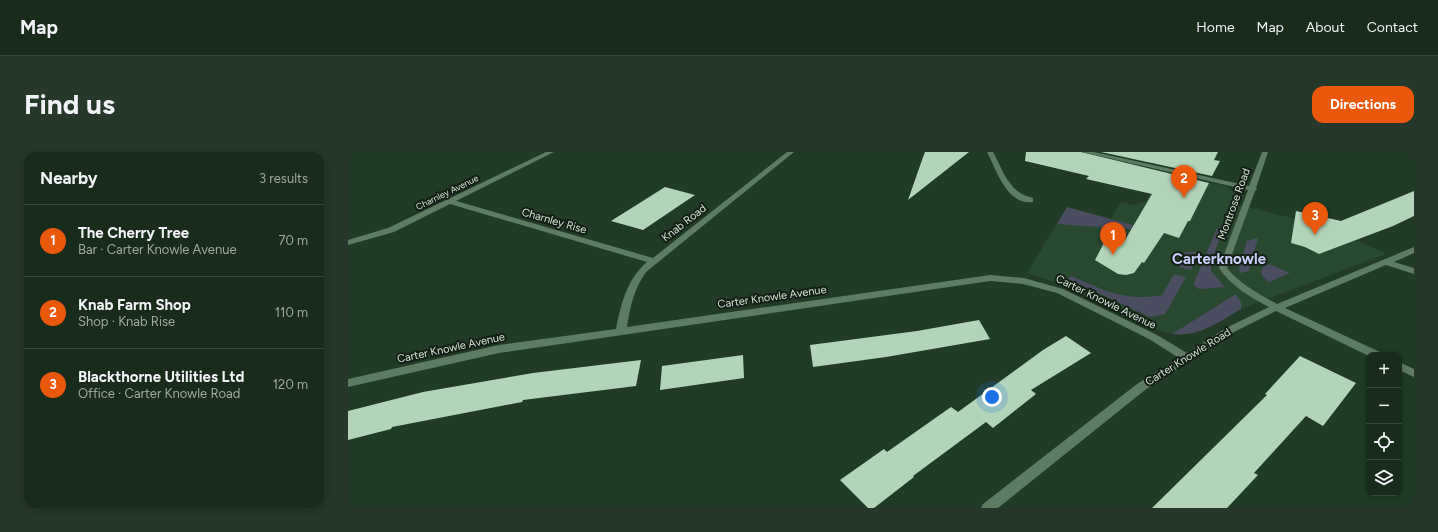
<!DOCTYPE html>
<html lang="en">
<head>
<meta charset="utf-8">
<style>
  :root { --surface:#192c1c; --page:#263829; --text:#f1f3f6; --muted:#9fa7a3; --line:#37483b; --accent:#ea580c }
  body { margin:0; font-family:Figtree,sans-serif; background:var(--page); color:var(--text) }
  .controls { position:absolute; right:12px; bottom:12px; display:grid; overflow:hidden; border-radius:8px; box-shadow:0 2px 10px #0003 }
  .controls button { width:36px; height:36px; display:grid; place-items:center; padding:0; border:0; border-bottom:1px solid var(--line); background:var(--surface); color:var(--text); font:20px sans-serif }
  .you { position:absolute; left:644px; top:245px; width:14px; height:14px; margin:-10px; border:3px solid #fff; border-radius:50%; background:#1a73e8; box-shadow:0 0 0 6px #1a73e833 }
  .badge { display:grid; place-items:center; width:26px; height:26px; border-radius:50%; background:var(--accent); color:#fff; font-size:13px; font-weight:700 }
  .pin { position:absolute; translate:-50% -33px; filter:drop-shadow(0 1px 2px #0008) }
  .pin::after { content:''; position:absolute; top:21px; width:14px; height:12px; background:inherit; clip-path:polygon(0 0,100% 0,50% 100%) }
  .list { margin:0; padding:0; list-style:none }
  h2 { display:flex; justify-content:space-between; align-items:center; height:52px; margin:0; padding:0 16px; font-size:17px }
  h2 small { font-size:13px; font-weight:400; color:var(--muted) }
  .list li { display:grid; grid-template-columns:26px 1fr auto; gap:12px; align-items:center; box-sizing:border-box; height:72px; padding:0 16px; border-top:1px solid var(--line) }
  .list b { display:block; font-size:15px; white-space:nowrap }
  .list p { margin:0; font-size:13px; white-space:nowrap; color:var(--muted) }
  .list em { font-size:13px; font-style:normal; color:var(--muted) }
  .icon { flex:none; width:22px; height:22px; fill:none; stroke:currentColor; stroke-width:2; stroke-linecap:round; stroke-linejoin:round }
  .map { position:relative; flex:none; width:1066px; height:356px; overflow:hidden; border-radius:12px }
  header { display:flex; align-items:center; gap:24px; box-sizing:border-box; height:56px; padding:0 20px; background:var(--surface); border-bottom:1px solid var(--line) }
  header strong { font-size:19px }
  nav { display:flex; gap:22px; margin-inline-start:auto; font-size:14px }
  .intro { display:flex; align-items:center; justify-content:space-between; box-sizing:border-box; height:96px; padding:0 24px }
  h1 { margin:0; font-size:28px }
  .button { padding:10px 18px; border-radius:12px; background:var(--accent); color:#fff; font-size:14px; font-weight:700 }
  main { display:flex; gap:24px; padding:0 24px }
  aside { flex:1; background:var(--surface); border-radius:12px; box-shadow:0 2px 10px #0003 }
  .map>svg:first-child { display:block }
</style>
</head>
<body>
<header>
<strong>Map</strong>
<nav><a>Home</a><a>Map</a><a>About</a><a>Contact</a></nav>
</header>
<div class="intro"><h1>Find us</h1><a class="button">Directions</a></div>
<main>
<aside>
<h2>Nearby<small>3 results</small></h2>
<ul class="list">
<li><span class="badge">1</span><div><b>The Cherry Tree</b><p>Bar · Carter Knowle Avenue</p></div><em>70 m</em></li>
<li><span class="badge">2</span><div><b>Knab Farm Shop</b><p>Shop · Knab Rise</p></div><em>110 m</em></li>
<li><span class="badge">3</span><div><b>Blackthorne Utilities Ltd</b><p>Office · Carter Knowle Road</p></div><em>120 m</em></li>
</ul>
</aside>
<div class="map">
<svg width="1066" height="356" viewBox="0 0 1066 356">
  <rect width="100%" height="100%" fill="#213b26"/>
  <path fill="#294830" d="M 808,20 L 878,34 L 888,42 L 884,51 L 980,75 L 1038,102 L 893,157 L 856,178 L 845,182 L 824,182 L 801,175 L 715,133 L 679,121 L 719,55 L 763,67 L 772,50 L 786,53 L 798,49 L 811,24 Z"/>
  <path fill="#4b4d60" d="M 719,55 L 799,77 L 795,78 L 709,72 Z
    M 869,76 L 875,77 L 863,111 L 863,119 L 877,135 L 851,137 L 845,133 Z
    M 910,86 L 901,119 L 892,121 L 891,116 L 899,89 Z
    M 837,100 L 850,100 L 843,118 L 831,115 Z
    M 921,112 L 942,121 L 921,130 L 915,125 L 913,120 L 915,115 Z
    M 826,122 L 838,125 L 817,162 L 802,165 L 720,127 L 723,124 C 756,138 776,150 814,143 Z
    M 888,142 L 893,150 L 893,157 C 871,170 851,185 824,182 Z"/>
  <path fill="#b4d4b9" d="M 577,0 L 621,0 L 560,48 L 574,8 Z
    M 678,0 L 733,0 L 861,31 L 842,69 L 840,69 L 831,86 L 816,81 L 796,111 L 794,110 L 786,121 L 778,123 L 770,122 L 747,108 L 760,83 L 777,88 L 804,42 L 738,27 L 741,24 L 677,9 Z
    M 753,0 L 870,0 L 866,8 L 872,9 L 864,24 Z
    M 317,35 L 347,43 L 295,78 L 263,69 Z
    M 1066,39 L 1066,64 L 1045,74 L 971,102 L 957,95 L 943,91 L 948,59 L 993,69 Z
    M 631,168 L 642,187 L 538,205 L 465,215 L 462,193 L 569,179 Z
    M 718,184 L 743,201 L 683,238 L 688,242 L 645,276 L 638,270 L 565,324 L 566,325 L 526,356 L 520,356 L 492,328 L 536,297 L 539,300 L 603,255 L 610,260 L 695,198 Z
    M 395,203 L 396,226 L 312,238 L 314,214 Z
    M 952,204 L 1008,231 L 975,274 L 958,264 L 906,321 L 910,323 L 879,356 L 804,356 L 919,243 L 917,242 Z
    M 293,208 L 288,234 L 175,248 L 174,250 L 44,275 L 43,277 L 0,288 L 0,259 L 75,240 L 185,221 Z"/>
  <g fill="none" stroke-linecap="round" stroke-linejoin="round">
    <path fill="#5f7b63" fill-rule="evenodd" d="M 198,0 L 206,0 L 108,49 L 305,106 L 439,0 L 446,0 L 298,120 C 286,137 282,155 279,175 L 642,123 L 676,126 L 715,137 L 809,183 L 839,201 L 878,176 L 921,155 C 902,145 883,134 871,116 L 900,38 L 734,0 L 746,0 L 901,34 L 914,0 L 920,0 L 908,36 L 909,37 L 907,39 L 879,116 C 892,132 911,142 929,152 L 1066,95 L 1066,101 L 1046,110 L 1066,116 L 1066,122 L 1038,113 L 937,156 L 1032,200 L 1033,203 L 1021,204 L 928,159 L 886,180 L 797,238 L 650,356 L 633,356 L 635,352 L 789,232 L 831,206 L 801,187 L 709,141 L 675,132 L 642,129 L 151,201 L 0,235 L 0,227 L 151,193 L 268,177 C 273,152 279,127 299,110 L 102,52 L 46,80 L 0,93 L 0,88 L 40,76 Z
      M 639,0 L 645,0 C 656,20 661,41 685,46 L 685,50 C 659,54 648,17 639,0 Z
      M 1051,210 L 1066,217 L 1066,225 L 1051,218 Z"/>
  </g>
  <g text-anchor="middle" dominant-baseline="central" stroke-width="4" stroke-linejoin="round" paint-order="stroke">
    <g font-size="9" fill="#d1e1d4" stroke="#131f15">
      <text transform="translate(99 40) rotate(-26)">Charnley Avenue</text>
    </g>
    <g font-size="11" fill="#d1e1d4" stroke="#131f15">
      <text transform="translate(886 52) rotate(-70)">Montrose Road</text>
      <text transform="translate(206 69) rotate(16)">Charnley Rise</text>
      <text transform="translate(336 71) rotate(-38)">Knab Road</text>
      <text transform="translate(424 145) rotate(-8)">Carter Knowle Avenue</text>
      <text transform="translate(758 150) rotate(26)">Carter Knowle Avenue</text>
      <text transform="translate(103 196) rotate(-12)">Carter Knowle Avenue</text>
      <text transform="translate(840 205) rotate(-32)">Carter Knowle Road</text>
    </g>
    <g font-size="15" font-weight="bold" fill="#c8cef9" stroke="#131f15">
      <text x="871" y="107">Carterknowle</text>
    </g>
  </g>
</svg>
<div class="controls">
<button>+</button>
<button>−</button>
<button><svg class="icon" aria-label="locate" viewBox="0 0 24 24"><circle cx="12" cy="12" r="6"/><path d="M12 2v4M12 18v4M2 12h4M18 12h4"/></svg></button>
<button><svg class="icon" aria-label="layers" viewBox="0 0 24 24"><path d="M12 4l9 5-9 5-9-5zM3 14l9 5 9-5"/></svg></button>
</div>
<div class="you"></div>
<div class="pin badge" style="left:765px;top:103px">1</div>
<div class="pin badge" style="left:836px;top:46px">2</div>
<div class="pin badge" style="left:967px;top:83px">3</div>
</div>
</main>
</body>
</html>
